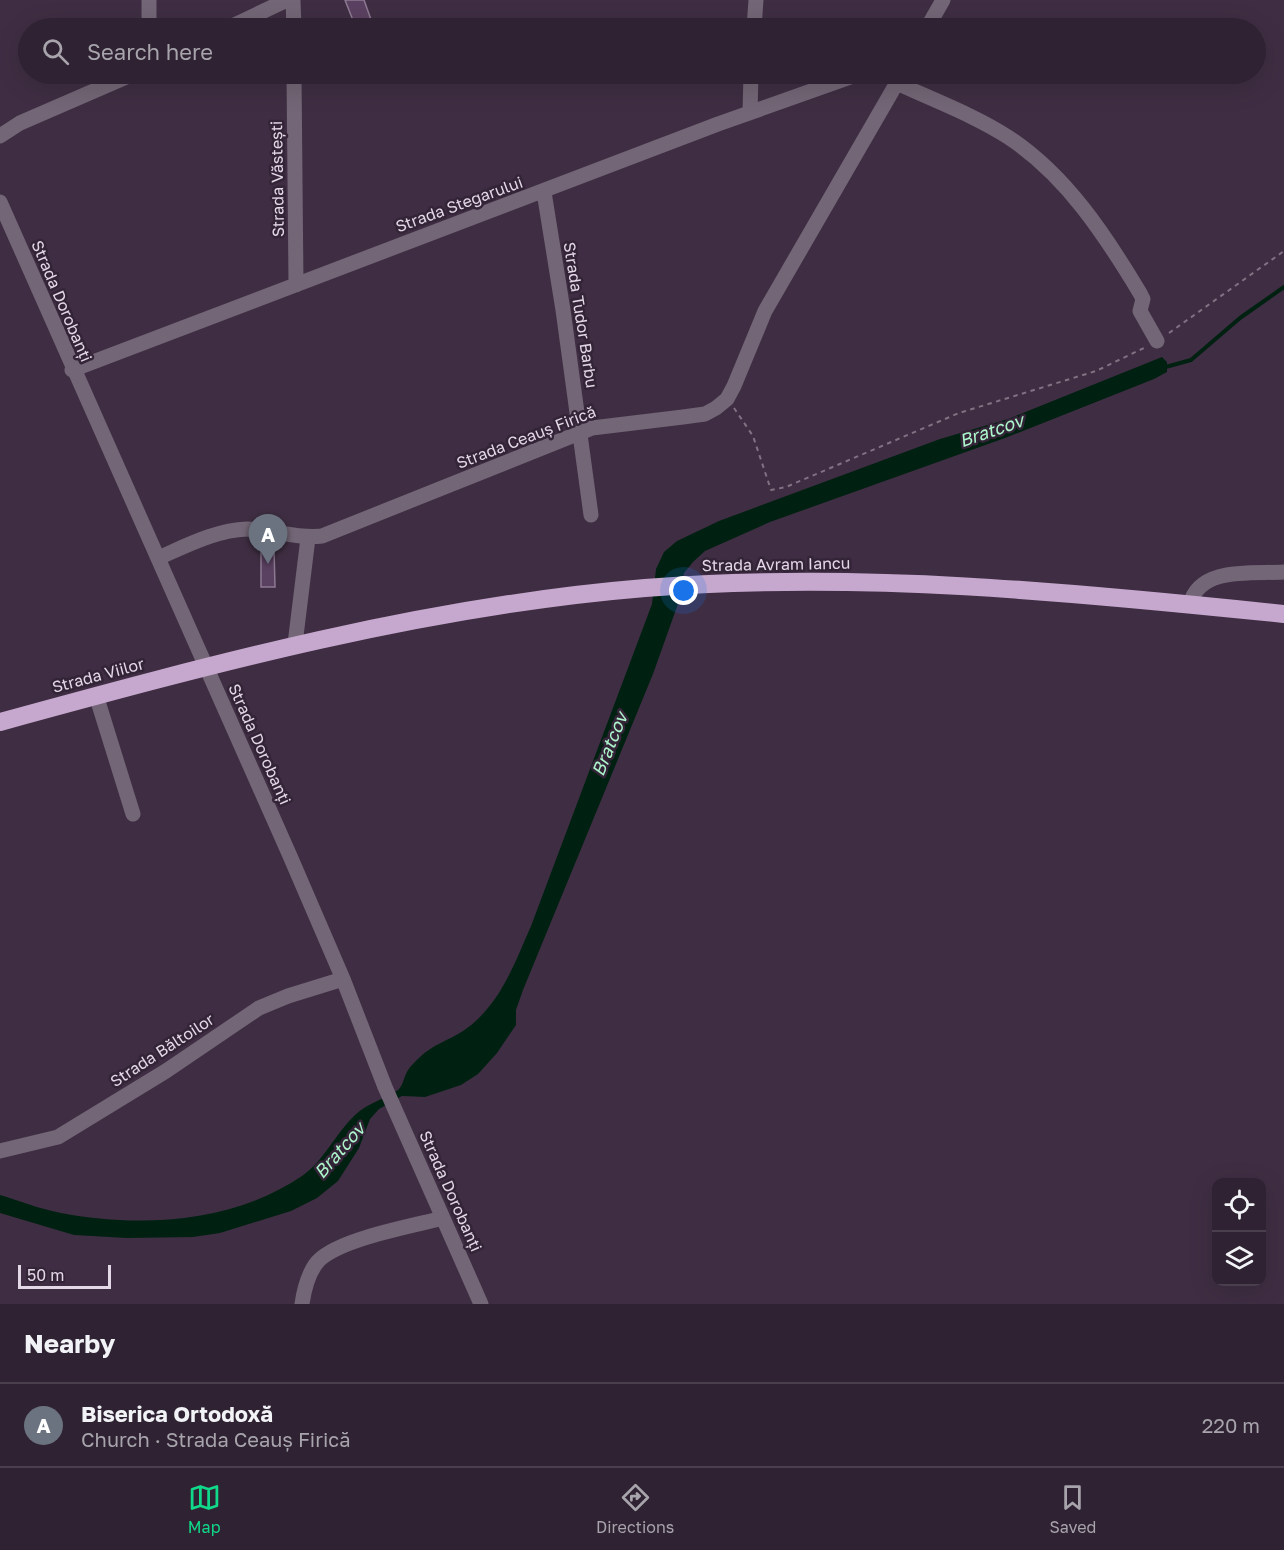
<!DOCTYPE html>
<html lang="en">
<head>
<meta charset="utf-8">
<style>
  :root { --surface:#2f2232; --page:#372a3a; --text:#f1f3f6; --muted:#a7a4ac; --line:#4a3f4d; --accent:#10d98a }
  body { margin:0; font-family:"Golos Text",sans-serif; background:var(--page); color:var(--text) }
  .controls { position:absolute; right:18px; bottom:18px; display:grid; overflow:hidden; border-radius:12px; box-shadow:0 6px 24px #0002 }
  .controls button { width:54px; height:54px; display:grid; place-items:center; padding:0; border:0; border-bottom:2px solid var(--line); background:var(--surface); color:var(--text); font:30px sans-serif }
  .scale { position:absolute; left:18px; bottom:15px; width:93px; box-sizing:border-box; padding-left:6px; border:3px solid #e3d8e6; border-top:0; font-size:16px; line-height:21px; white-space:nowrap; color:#e3d8e6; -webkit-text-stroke:4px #342438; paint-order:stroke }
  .you { position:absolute; left:684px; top:591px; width:21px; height:21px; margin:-15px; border:4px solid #fff; border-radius:50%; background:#1a73e8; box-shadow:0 0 0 9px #1a73e833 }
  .badge { display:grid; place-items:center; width:39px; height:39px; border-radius:50%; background:var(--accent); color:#fff; font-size:20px; font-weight:700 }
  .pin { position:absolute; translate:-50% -50px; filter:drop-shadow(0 2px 3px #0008) }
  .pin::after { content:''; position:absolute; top:32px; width:21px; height:18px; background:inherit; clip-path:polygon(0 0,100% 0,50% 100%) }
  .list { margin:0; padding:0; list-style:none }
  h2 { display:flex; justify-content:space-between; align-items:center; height:78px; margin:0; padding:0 24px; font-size:26px }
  h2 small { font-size:20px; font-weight:400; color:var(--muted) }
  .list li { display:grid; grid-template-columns:39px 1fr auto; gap:18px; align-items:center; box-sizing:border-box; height:84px; padding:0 24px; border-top:2px solid var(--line) }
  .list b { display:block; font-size:22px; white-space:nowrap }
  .list p { margin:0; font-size:20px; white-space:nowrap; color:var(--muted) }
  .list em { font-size:20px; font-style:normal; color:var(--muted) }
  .icon { flex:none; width:33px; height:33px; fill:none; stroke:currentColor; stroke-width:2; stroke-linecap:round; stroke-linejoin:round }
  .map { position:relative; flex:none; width:1284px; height:1304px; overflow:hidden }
  .search { position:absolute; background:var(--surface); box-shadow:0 6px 24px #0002; left:18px; right:18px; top:18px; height:66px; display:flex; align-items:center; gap:15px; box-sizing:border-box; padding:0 21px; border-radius:33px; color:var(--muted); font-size:22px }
  .sheet { height:162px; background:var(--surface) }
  nav { display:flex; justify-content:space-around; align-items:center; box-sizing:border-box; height:84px; border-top:2px solid var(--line); background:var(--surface); font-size:16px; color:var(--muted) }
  nav a { display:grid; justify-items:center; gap:3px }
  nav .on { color:var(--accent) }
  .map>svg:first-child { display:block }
</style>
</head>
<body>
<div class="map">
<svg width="1284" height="1304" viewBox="0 0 1284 1304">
  <rect width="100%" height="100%" fill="#3f2e43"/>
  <path fill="#002111" d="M 1162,357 L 1167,362 L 1167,372 L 1154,379 L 1005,438 L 770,522 L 705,551 L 693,562 L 684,573 L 679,601 L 653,674 L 523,990 L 516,1010 L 516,1025 L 497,1053 L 478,1074 L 461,1085 L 425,1097 L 402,1096 L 379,1109 L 370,1119 L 359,1148 L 338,1181 L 317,1198 L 291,1211 L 220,1233 L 193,1237 L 127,1238 L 74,1235 L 0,1213 L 0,1195 C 20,1201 40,1209 61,1213 C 140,1228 233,1223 302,1176 C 324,1161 335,1134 355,1115 C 368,1103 384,1099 398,1090 C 403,1086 404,1076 408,1070 C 411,1065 416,1061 420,1057 C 432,1045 449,1040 463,1031 C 499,1007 514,965 531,926 L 652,604 L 656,569 L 664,552 L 677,541 L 719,521 L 940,439 L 1008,419 Z"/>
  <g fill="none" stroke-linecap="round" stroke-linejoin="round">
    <path stroke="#002111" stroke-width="4" d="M 1162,368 L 1191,360 L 1240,318 L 1284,287"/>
  </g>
  <path fill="#5b4161" stroke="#8d7a92" stroke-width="1.5" d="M 345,0 L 364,0 L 374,28 L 356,28 Z
    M 261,548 L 274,548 L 275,587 L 261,587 Z"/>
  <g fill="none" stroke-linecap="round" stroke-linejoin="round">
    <path stroke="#807183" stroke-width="2" stroke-dasharray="4.5 4.5" stroke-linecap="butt" d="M 1169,333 L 1284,251
      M 734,408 L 753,436 L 771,490 L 786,487 L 959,413 L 1096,371 L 1146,347"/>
    <path stroke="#736676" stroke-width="15" d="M 149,0 L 149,28
      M 293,0 L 294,28
      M 228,28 L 287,0
      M 754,28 L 756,0
      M 927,28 L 943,0
      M 294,74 L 296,285
      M 897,83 C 933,100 974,115 1008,137 C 1066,175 1105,235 1140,293 L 1143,299 L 1140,311 L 1157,341
      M 750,112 L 751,74
      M 0,136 L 20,123 L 133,74
      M 544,192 L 563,310 L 591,515
      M 0,202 L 290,856 L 343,979 L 385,1087 L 481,1304
      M 72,370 L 718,124 L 859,74
      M 158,558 C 186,546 216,530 247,529 C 272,529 297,539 322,536 L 592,428 L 683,417 L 705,414 L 716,408 L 727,399 L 734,386 L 765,311 L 902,74
      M 1190,604 C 1200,566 1252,574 1284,572
      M 295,644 L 308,538
      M 96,695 L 133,814
      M 0,1151 L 58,1137 L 166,1071 L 259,1008 L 288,996 L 343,979
      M 302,1304 C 304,1290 307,1277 315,1265 C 331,1240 413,1226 443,1218"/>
    <path stroke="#c6a8ce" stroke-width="18" d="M 0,722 C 212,664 425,606 645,588 C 859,571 1072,592 1284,614"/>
  </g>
  <g text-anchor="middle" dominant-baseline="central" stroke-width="5" stroke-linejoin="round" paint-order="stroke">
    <g font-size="16" fill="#e3d8e6" stroke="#342438">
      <text transform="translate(277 179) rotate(-91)">Strada Văstești</text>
      <text transform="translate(459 204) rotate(-20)">Strada Stegarului</text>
      <text transform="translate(62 301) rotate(67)">Strada Dorobanți</text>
      <text transform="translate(581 315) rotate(81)">Strada Tudor Barbu</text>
      <text transform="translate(526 437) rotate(-21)">Strada Ceauș Firică</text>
      <text transform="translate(776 564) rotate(-1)">Strada Avram Iancu</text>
      <text transform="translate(98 675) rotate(-15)">Strada Viilor</text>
      <text transform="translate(260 744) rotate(66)">Strada Dorobanți</text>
      <text transform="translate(162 1050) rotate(-33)">Strada Băltoilor</text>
      <text transform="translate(451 1191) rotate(66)">Strada Dorobanți</text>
    </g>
    <g font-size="18" font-style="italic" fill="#adf5cb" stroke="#342438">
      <text transform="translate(991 430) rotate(-19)">Bratcov</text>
      <text transform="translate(609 744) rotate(-68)">Bratcov</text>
      <text transform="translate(339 1150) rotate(-49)">Bratcov</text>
    </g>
  </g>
</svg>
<div class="controls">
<button><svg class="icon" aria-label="locate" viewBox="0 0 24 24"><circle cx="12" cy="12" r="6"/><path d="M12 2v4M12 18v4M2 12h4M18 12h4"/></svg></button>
<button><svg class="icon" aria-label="layers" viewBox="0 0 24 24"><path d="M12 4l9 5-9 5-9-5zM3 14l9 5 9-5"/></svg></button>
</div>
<div class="scale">50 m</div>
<div class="you"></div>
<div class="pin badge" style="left:268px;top:564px;background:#6b7280">A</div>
<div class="search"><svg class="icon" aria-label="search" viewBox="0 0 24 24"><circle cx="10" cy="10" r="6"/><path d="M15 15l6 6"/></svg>Search here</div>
</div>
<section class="sheet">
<h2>Nearby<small></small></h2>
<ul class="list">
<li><span class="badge" style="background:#6b7280">A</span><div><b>Biserica Ortodoxă</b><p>Church · Strada Ceauș Firică</p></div><em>220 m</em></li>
</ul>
</section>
<nav>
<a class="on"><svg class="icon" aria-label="map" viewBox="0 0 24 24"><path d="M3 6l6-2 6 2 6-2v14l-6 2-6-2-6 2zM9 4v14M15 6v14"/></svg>Map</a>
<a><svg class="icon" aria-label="directions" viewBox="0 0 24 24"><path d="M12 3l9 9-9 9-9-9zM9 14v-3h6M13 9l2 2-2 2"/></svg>Directions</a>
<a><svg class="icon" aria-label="saved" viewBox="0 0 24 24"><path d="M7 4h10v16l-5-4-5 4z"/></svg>Saved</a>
</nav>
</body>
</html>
